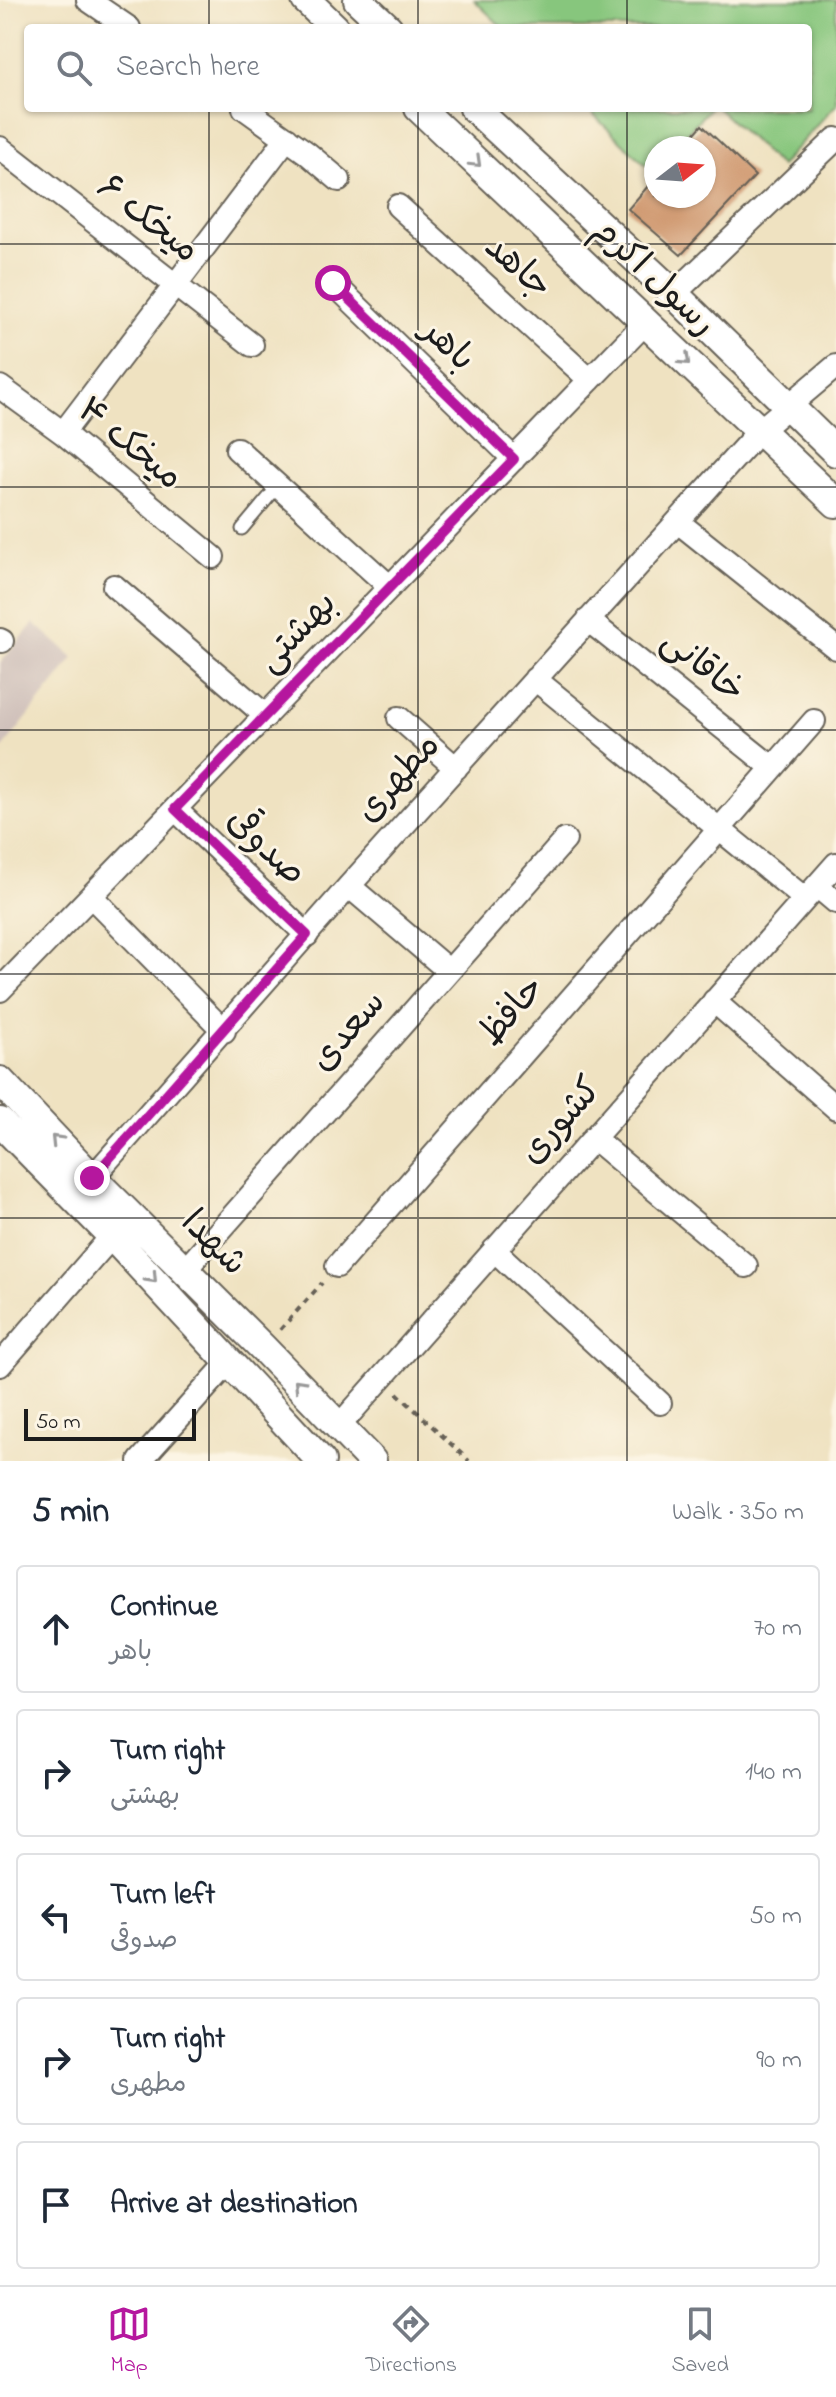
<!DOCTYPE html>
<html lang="en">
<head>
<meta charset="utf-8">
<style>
  :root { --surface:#fff; --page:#f6f6f7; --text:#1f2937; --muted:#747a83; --line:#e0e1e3; --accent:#b5179e }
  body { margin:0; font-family:"Indie Flower","Playpen Sans Arabic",sans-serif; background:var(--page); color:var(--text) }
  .compass { position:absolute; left:644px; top:136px; width:72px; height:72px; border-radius:50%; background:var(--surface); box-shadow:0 2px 6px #0004; rotate:73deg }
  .scale { position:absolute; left:24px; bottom:20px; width:172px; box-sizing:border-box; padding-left:8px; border:4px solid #1c1c1c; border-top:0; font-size:22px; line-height:28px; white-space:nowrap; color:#1c1c1c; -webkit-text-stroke:6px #fcf5e5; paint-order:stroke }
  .stop { position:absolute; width:24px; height:24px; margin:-18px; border:6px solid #b5179e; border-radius:50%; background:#fff }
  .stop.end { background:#b5179e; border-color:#fff; box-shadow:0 2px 8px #0008 }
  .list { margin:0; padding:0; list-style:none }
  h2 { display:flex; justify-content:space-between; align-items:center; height:104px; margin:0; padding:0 32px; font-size:34px }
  h2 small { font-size:26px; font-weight:400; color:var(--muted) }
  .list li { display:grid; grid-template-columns:52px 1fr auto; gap:24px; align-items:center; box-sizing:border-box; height:128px; margin:0 16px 16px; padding:0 16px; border:2px solid var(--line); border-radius:8px }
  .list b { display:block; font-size:30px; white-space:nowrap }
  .list p { margin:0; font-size:26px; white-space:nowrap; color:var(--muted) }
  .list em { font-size:26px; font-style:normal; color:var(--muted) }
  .icon { flex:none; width:44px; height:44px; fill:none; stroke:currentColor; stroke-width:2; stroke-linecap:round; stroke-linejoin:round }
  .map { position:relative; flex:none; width:836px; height:1461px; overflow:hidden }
  .search { position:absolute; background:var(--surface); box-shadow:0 2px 6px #0004; left:24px; right:24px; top:24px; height:88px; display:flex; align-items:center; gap:20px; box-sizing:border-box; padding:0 28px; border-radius:8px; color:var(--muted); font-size:30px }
  .sheet { height:824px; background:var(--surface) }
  nav { display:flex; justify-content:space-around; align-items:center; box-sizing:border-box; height:112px; border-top:2px solid var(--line); background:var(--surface); font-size:22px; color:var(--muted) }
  nav a { display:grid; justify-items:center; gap:4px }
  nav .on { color:var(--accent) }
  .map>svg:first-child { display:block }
</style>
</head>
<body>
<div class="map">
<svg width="836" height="1461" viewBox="0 0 836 1461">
  <rect width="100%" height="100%" fill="#fcf5e5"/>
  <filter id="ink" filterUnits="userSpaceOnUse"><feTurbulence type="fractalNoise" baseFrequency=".0125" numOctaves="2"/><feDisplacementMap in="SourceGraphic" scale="16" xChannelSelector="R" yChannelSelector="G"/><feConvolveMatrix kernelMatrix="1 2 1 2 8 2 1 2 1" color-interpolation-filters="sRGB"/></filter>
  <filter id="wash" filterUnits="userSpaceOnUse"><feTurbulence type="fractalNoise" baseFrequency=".006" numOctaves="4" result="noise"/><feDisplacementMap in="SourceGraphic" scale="32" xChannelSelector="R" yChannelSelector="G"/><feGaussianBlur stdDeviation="1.8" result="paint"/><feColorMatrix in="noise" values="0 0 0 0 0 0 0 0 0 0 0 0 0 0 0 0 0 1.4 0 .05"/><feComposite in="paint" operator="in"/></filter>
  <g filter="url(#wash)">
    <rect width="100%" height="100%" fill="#efe2c1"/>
    <path fill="#cfc0ba" d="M 34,623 L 74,658 L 0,752 L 0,663 Z"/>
    <path fill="#87c67d" stroke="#52714c" stroke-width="2" d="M 474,0 L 836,0 L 836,104 L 780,166 L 717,108 L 808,108 L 808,28 L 503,28 Z
      M 586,108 L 710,108 L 673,148 L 656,148 L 656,166 L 652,171 Z"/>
    <g id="blocks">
      <path fill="#d19c74" d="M 702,125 L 755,176 L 681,255 L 628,209 L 656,177 L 656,196 L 704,196 L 704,148 L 682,148 Z"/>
    </g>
  </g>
  <g filter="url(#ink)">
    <use href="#blocks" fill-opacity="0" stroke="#666156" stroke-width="2"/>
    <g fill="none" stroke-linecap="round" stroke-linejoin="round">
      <defs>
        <path id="service" d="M 242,529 L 278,486"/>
        <path id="minor" d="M 88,0 L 129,28
          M 244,108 L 307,153 L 339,180
          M 0,148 L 252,345
          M 398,206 L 590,380
          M 333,283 L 514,459
          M 674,294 L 836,139
          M 0,387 L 63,433 L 213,557
          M 63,433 L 287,138
          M 237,449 L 390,587
          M 678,522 L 836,648
          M 114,586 L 266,716
          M 588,620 L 773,768
          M 0,640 L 2,641
          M 535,679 L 805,899
          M 399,718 L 456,768
          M 175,809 L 307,935
          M 349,886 L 449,971
          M 817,886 L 836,902
          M 91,896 L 224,1031
          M 0,990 L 645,323
          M 714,1001 L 836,1108
          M 593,1138 L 746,1266
          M 92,1178 L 349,886 L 760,430 L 836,366
          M 494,1250 L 660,1403
          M 337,1266 L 814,721
          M 185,1270 L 565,840
          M 0,1365 L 112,1236
          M 339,1426 L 836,864
          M 140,1461 L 229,1362"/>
        <path id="tertiary" d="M 306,0 L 335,28
          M 358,0 L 388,28
          M 419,108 L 836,503
          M 474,108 L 674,294 L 836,452
          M 0,1081 L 92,1178 L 263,1348 L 372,1461
          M 0,1122 L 112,1236 L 321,1461"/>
      </defs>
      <use href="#service" stroke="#666156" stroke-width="15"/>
      <use href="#minor" stroke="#666156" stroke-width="26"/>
      <use href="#tertiary" stroke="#666156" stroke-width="32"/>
      <path stroke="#666156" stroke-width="4" stroke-dasharray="6 6" stroke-linecap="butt" d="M 280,1330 L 322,1283
        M 397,1393 L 469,1461"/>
      <use href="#service" stroke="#fff" stroke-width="11"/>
      <use href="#minor" stroke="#fff" stroke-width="22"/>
      <use href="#tertiary" stroke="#fff" stroke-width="28"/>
    </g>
    <defs><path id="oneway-chevron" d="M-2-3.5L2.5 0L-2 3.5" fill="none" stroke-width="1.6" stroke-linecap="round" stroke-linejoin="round" transform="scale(2)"/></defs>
    <g stroke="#999">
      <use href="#oneway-chevron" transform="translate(476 162) rotate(44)"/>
      <use href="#oneway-chevron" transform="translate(685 360) rotate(43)"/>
      <use href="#oneway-chevron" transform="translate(56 1140) rotate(-134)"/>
      <use href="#oneway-chevron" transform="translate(152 1278) rotate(47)"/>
      <use href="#oneway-chevron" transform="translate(299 1384) rotate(-134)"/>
    </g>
  </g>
  <g fill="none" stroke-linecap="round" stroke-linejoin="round" filter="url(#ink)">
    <path stroke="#b5179e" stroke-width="10" d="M 92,1178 L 307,935 L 175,809 L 514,459 L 333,283"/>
  </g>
  <path fill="none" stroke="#1c1c1c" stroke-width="2" stroke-opacity="0.55" d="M 209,0 L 209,28M 418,0 L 418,28M 627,0 L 627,28M 209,108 L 209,1461M 418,108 L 418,1461M 627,108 L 627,1461M 0,244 L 836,244M 0,487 L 836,487M 0,730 L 836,730M 0,974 L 836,974M 0,1218 L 836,1218"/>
  <g text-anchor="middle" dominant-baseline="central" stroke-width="6" stroke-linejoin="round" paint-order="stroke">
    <g font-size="36" fill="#1c1c1c" stroke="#fcf5e5">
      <text transform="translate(147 220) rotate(38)">میخک ۶</text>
      <text transform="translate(517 268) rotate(42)">جاهد</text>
      <text transform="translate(653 278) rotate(43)">رسول اکرم</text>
      <text transform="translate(447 346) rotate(44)">باهر</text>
      <text transform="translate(129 445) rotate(39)">میخک ۴</text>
      <text transform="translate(298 633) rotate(-46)">بهشتی</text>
      <text transform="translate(702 667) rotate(39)">خاقانی</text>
      <text transform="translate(399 779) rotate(-48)">مطهری</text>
      <text transform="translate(265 848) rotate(44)">صدوقی</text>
      <text transform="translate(513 1012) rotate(-49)">حافظ</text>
      <text transform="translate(349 1032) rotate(-49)">سعدی</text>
      <text transform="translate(562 1122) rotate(-48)">کشوری</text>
      <text transform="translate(213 1244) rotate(45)">شهدا</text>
    </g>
  </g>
</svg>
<svg class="compass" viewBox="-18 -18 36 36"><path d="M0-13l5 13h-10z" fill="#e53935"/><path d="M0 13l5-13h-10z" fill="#747a83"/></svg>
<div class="scale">50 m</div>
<div class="stop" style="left:333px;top:283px"></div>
<div class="stop end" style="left:92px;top:1178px"></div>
<div class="search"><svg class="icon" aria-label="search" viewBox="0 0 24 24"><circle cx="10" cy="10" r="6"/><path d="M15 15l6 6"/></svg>Search here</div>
</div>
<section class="sheet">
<h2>5 min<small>Walk · 350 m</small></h2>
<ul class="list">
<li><svg class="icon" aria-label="ahead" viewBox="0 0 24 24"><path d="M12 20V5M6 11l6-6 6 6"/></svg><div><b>Continue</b><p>باهر</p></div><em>70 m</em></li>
<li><svg class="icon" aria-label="right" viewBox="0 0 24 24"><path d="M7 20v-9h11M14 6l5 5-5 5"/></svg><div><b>Turn right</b><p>بهشتی</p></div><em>140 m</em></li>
<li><svg class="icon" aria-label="left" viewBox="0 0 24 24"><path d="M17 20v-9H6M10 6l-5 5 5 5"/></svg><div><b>Turn left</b><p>صدوقی</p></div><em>50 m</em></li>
<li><svg class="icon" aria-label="right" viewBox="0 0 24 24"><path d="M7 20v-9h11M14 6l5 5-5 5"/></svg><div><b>Turn right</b><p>مطهری</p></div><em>90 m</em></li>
<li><svg class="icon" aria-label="arrive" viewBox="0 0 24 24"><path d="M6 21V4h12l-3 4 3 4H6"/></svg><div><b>Arrive at destination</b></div></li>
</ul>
</section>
<nav>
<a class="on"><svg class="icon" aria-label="map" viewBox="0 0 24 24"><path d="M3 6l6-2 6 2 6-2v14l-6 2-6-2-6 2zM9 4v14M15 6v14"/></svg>Map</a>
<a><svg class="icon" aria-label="directions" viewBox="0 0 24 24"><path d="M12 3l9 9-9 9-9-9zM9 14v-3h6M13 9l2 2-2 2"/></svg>Directions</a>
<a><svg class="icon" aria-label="saved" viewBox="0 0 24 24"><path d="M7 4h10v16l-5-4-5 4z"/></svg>Saved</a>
</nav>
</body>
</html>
